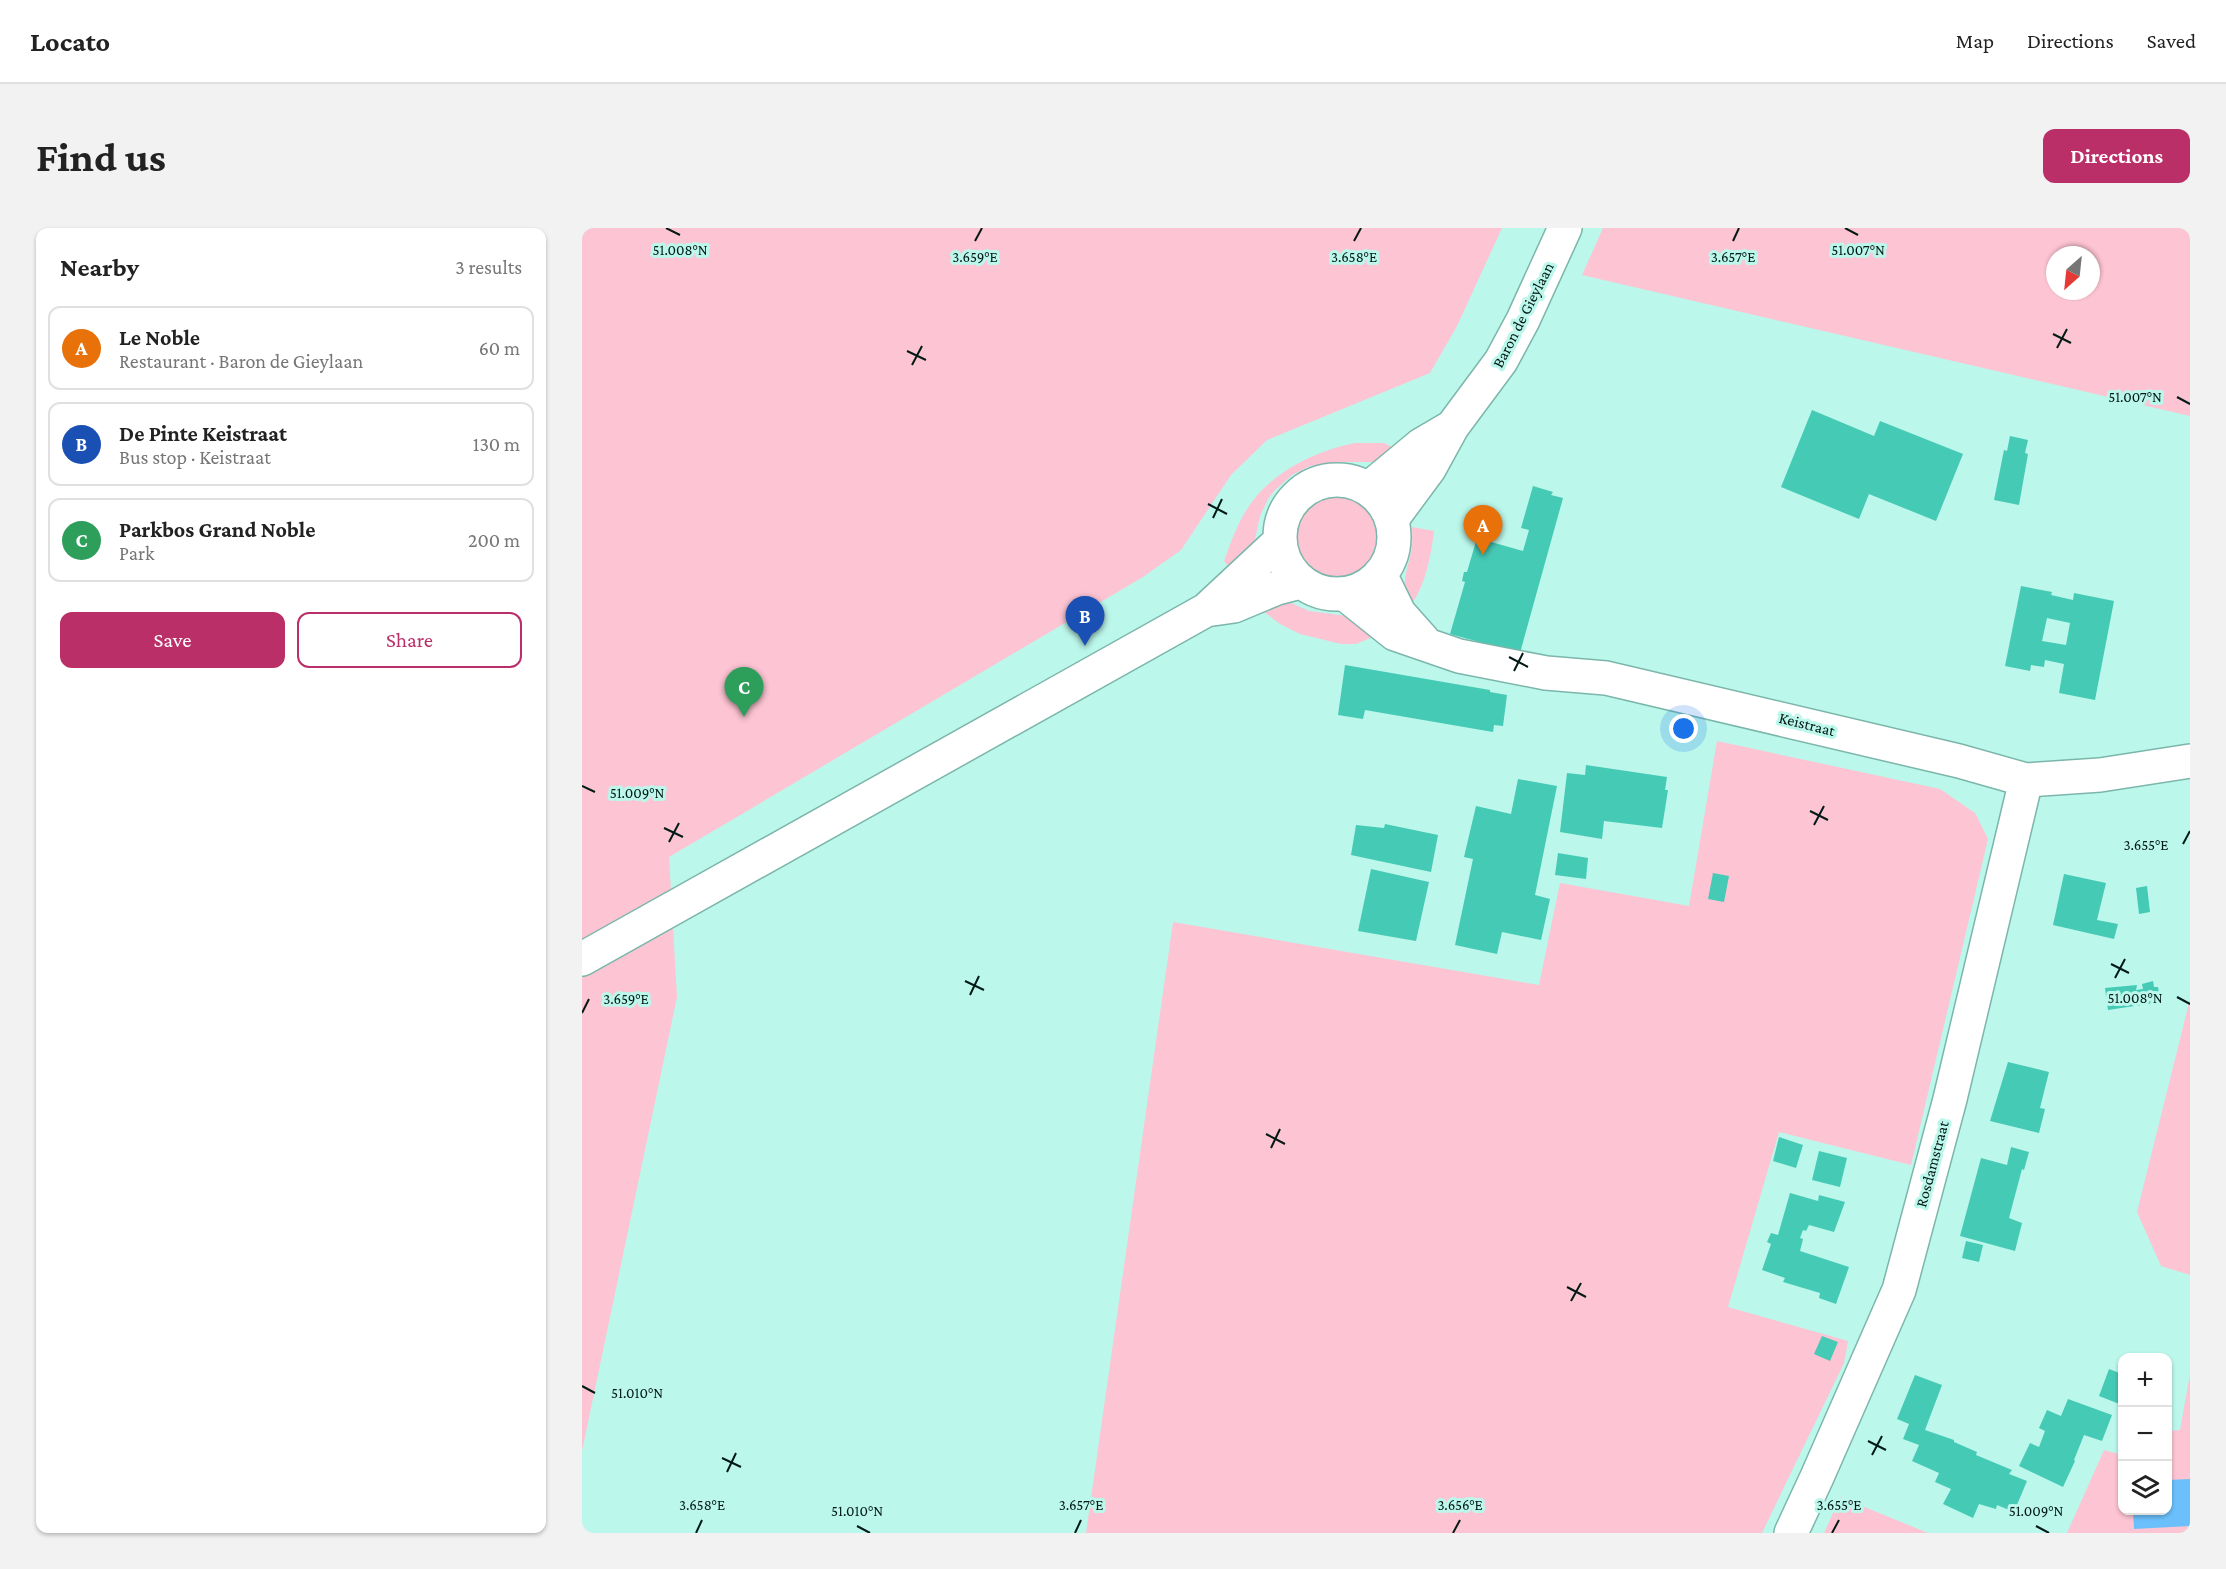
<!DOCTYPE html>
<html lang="en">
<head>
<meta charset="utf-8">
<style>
  :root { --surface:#fff; --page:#f2f2f2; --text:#222; --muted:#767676; --line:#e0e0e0; --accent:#ba2f67 }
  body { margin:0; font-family:"Crimson Pro",serif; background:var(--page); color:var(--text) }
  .controls { position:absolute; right:18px; bottom:18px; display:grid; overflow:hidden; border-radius:12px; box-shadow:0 2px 4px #0004 }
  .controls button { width:54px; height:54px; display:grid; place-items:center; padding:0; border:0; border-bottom:2px solid var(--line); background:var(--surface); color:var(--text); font:30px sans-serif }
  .compass { position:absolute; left:1464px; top:18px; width:54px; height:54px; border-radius:50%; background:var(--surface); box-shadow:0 2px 4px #0004; rotate:207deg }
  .you { position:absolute; left:1102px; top:501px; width:21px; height:21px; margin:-15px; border:4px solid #fff; border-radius:50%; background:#1a73e8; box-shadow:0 0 0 9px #1a73e833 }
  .badge { display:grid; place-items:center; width:39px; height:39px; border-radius:50%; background:var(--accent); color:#fff; font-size:20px; font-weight:700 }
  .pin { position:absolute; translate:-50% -50px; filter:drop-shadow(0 2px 3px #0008) }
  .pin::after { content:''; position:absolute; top:32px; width:21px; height:18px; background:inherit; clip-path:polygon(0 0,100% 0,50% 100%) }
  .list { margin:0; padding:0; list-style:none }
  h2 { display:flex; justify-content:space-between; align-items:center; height:78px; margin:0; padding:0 24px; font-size:26px }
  h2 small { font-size:20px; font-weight:400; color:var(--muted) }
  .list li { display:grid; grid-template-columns:39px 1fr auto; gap:18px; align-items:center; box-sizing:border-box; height:84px; margin:0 12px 12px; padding:0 12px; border:2px solid var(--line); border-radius:12px }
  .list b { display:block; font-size:22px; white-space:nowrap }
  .list p { margin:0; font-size:20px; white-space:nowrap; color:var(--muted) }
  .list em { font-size:20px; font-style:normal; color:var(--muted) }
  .actions { display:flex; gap:12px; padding:18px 24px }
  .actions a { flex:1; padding:14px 0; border:2px solid var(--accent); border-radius:12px; text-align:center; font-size:21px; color:var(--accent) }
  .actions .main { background:var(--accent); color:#fff }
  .icon { flex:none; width:33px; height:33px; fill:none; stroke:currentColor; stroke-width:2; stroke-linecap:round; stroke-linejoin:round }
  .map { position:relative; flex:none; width:1608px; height:1305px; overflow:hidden; border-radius:12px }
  header { display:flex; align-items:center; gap:36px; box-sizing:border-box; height:84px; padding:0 30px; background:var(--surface); border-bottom:2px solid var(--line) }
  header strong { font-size:28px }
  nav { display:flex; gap:33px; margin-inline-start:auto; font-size:21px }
  .intro { display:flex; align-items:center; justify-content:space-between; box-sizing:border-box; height:144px; padding:0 36px }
  h1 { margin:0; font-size:42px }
  .button { padding:15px 27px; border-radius:12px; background:var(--accent); color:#fff; font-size:21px; font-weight:700 }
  main { display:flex; gap:36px; padding:0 36px }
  aside { flex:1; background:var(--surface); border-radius:12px; box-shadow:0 2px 4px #0004 }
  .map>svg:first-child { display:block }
</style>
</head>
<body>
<header>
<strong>Locato</strong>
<nav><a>Map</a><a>Directions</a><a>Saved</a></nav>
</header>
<div class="intro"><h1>Find us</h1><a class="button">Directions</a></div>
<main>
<aside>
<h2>Nearby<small>3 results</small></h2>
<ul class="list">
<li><span class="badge" style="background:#e8710a">A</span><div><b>Le Noble</b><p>Restaurant · Baron de Gieylaan</p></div><em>60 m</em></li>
<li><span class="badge" style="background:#1a4fb4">B</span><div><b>De Pinte Keistraat</b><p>Bus stop · Keistraat</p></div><em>130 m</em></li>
<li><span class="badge" style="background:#2e9e5b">C</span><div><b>Parkbos Grand Noble</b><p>Park</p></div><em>200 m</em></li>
</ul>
<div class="actions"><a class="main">Save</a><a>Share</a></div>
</aside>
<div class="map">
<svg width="1608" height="1305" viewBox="0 0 1608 1305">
  <rect width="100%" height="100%" fill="#bcf7eb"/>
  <path fill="#fdc4d3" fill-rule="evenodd" d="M 0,0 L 920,0 L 875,98 L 848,145 L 685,212 L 649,247 L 599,322 L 561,349 L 87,629 L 95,769 L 0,1223 Z
    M 1021,0 L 1608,0 L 1608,188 L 1000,47 ZM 1473,27 L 1509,27 L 1509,63 L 1473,63 Z
    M 773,215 L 802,215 L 814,221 L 794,234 L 756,234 L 728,238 L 710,247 L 693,262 L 686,271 L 678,288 L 672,316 L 649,342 L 642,333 C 649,314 656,294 667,278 C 691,243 733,223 773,215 Z
    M710 309a42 42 0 1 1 84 0a42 42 0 1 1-84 0Z
    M 830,299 L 852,303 C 849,327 844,355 830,376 C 817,355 825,346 829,324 C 831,316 830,307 830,299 Z
    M 707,374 L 727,383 L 765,388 L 798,406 L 774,416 L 759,416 L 718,406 L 698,396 L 677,380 Z
    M 1135,513 L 1358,561 L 1393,585 L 1406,611 L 1329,937 L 1197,904 L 1146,1079 L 1266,1113 L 1262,1135 L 1180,1305 L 504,1305 L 591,694 L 957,757 L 978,655 L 1107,678 Z
    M 1608,771 L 1608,1047 L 1579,1038 L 1555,984 Z
    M 1608,1146 L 1608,1305 L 1485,1305 L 1522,1222 L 1540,1227 L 1540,1282 L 1586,1282 L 1586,1203 L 1598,1202 Z
    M 1258,1269 L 1346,1305 L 1242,1305 Z"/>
  <path fill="#6bc0fb" d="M 1608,1251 L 1608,1298 L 1552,1301 L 1551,1283 L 1586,1282 L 1586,1252 Z"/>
  <path fill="#45cab6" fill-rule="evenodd" d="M 1230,182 L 1292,208 L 1298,193 L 1381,226 L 1354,293 L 1287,266 L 1277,291 L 1199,259 Z
    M 1428,208 L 1446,212 L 1443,225 L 1446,226 L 1437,277 L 1412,272 L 1422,222 L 1425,223 Z
    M 951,258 L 971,264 L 969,267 L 981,270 L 938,425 L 868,406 L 883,354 L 880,353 L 882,344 L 885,344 L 895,310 L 941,323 L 947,302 L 939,300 Z
    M 1439,358 L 1470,364 L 1469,367 L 1491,372 L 1492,365 L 1532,373 L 1513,472 L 1477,465 L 1482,436 L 1463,432 L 1462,439 L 1449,437 L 1448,443 L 1423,438 ZM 1465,390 L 1488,395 L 1484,417 L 1460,413 Z
    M 763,437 L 908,462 L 908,464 L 925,467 L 921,498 L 912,497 L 911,504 L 783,482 L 781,491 L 756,487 Z
    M 1004,537 L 1085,549 L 1083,562 L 1086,562 L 1080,600 L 1022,593 L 1020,611 L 978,604 L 985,545 L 1003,547 Z
    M 936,551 L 975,558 L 953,667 L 968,671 L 959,712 L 920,704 L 915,726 L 873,717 L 891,631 L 882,629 L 894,578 L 929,586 Z
    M 803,596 L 856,607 L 849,644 L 769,627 L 774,597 L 802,600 Z
    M 976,625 L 1006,630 L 1004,651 L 973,647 Z
    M 789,641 L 847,654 L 834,713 L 776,703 Z
    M 1131,645 L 1147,648 L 1142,674 L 1126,671 Z
    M 1482,646 L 1524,655 L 1515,692 L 1536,696 L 1532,711 L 1471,697 Z
    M 1565,658 L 1568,684 L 1557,686 L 1554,660 Z
    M 1571,753 L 1572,759 L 1576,759 L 1579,774 L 1526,782 L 1523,760 L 1555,757 L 1554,762 L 1561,761 L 1560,756 Z
    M 1426,834 L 1467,844 L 1458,880 L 1463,881 L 1457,905 L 1408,893 Z
    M 1197,909 L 1221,917 L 1214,940 L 1191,933 Z
    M 1429,919 L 1447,924 L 1442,942 L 1440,941 L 1427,990 L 1440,995 L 1433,1023 L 1378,1008 L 1399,930 L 1425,937 Z
    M 1237,923 L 1265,930 L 1258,959 L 1230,952 Z
    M 1208,965 L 1236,973 L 1237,967 L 1263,974 L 1252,1004 L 1227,997 L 1224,1003 L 1221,1002 L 1218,1010 L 1221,1011 L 1218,1023 L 1267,1039 L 1254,1076 L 1237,1070 L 1238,1065 L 1201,1054 L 1203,1050 L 1180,1042 L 1189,1016 L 1185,1014 L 1189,1005 L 1196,1007 Z
    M 1384,1013 L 1401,1017 L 1397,1034 L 1380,1030 Z
    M 1240,1108 L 1256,1114 L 1248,1133 L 1232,1126 Z
    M 1527,1141 L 1540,1146 L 1540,1177 L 1517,1168 Z
    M 1333,1147 L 1360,1157 L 1343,1202 L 1372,1212 L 1372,1214 L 1395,1224 L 1394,1227 L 1430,1242 L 1427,1246 L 1445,1253 L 1432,1284 L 1415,1277 L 1414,1281 L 1397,1276 L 1391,1290 L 1361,1276 L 1369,1261 L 1353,1254 L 1357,1245 L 1330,1233 L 1337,1217 L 1321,1211 L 1327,1196 L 1315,1191 Z
    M 1486,1171 L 1530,1187 L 1520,1213 L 1502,1207 L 1492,1232 L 1493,1233 L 1481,1259 L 1437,1238 L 1448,1215 L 1457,1219 L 1463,1203 L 1457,1200 L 1465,1182 L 1479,1188 Z"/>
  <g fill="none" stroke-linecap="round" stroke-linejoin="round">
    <defs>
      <path id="street" d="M 786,261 L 839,217 L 868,200
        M 810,291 L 847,241 L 870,199 L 919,133 L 941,92 L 983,0
        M 1209,1305 L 1235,1249 L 1317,1062 L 1368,871 L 1444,552"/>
      <path id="secondary" d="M698 309a57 57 0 1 1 114 0a57 57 0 1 1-114 0Z
        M 798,346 L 817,385 L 841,412
        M 763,366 L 813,406 L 877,428 L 964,445 L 1024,450 L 1377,533 L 1444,552 L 1518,547 L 1608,533
        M 624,382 L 652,378 L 695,360 L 718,354
        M 0,731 L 624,382 L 697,314"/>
    </defs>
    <use href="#street" stroke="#7cb6ab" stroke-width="36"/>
    <use href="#secondary" stroke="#7cb6ab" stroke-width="36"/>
    <use href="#street" stroke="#fff" stroke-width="33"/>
    <use href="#secondary" stroke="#fff" stroke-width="33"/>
  </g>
  <path fill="none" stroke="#031a16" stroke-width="2" d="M 84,0 L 98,7M 1263,0 L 1276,7M 393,13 L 400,0M 772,13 L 779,0M 1151,13 L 1157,0M 1471,106 L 1489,115M 1475,120 L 1485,101M 325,123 L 344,132M 330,137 L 340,118M 1595,169 L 1608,176M 626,276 L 645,286M 631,290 L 640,271M 927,429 L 946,439M 932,443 L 941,425M 0,558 L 13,564M 1228,583 L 1246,592M 1232,597 L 1242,578M 82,600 L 101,609M 87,614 L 97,595M 1601,616 L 1608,603M 1529,736 L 1547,745M 1533,750 L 1543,731M 383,753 L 402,762M 388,767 L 397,748M 1595,769 L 1608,776M 0,785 L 7,771M 684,906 L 703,916M 689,920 L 698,901M 985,1059 L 1004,1069M 989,1073 L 999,1055M 0,1158 L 13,1165M 1286,1213 L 1304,1222M 1290,1227 L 1300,1208M 140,1230 L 159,1239M 145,1244 L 154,1225M 275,1298 L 288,1305M 1454,1298 L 1467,1305M 114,1305 L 120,1292M 493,1305 L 499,1292M 871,1305 L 878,1292M 1250,1305 L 1257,1292"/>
  <g text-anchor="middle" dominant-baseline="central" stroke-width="6" stroke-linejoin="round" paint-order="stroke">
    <g font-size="16" fill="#031a16" stroke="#bcf7eb">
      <text transform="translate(941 87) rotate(-63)">Baron de Gieylaan</text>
      <text transform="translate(1225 496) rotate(14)">Keistraat</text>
      <text transform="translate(1350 936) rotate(-75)">Rosdamstraat</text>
    </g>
  </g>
  <g font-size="15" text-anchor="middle" fill="#031a16" stroke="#bcf7eb" stroke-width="6" stroke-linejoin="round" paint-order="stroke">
    <text x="98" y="27">51.008°N</text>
    <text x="1276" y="27">51.007°N</text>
    <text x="393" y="34">3.659°E</text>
    <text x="772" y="34">3.658°E</text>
    <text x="1151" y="34">3.657°E</text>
    <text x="1553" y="174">51.007°N</text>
    <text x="55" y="570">51.009°N</text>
    <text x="1564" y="622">3.655°E</text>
    <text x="1553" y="775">51.008°N</text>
    <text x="44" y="776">3.659°E</text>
    <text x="55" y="1170">51.010°N</text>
    <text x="120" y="1282">3.658°E</text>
    <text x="499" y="1282">3.657°E</text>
    <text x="878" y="1282">3.656°E</text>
    <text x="1257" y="1282">3.655°E</text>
    <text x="275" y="1288">51.010°N</text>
    <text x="1454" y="1288">51.009°N</text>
  </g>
</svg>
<div class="controls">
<button>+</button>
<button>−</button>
<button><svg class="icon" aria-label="layers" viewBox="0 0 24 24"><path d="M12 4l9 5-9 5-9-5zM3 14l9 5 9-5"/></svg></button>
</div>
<svg class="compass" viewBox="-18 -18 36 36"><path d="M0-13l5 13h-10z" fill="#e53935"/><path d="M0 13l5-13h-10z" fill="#767676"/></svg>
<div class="you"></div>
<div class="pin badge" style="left:901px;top:327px;background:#e8710a">A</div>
<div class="pin badge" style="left:503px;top:418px;background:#1a4fb4">B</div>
<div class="pin badge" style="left:162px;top:489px;background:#2e9e5b">C</div>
</div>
</main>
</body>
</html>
